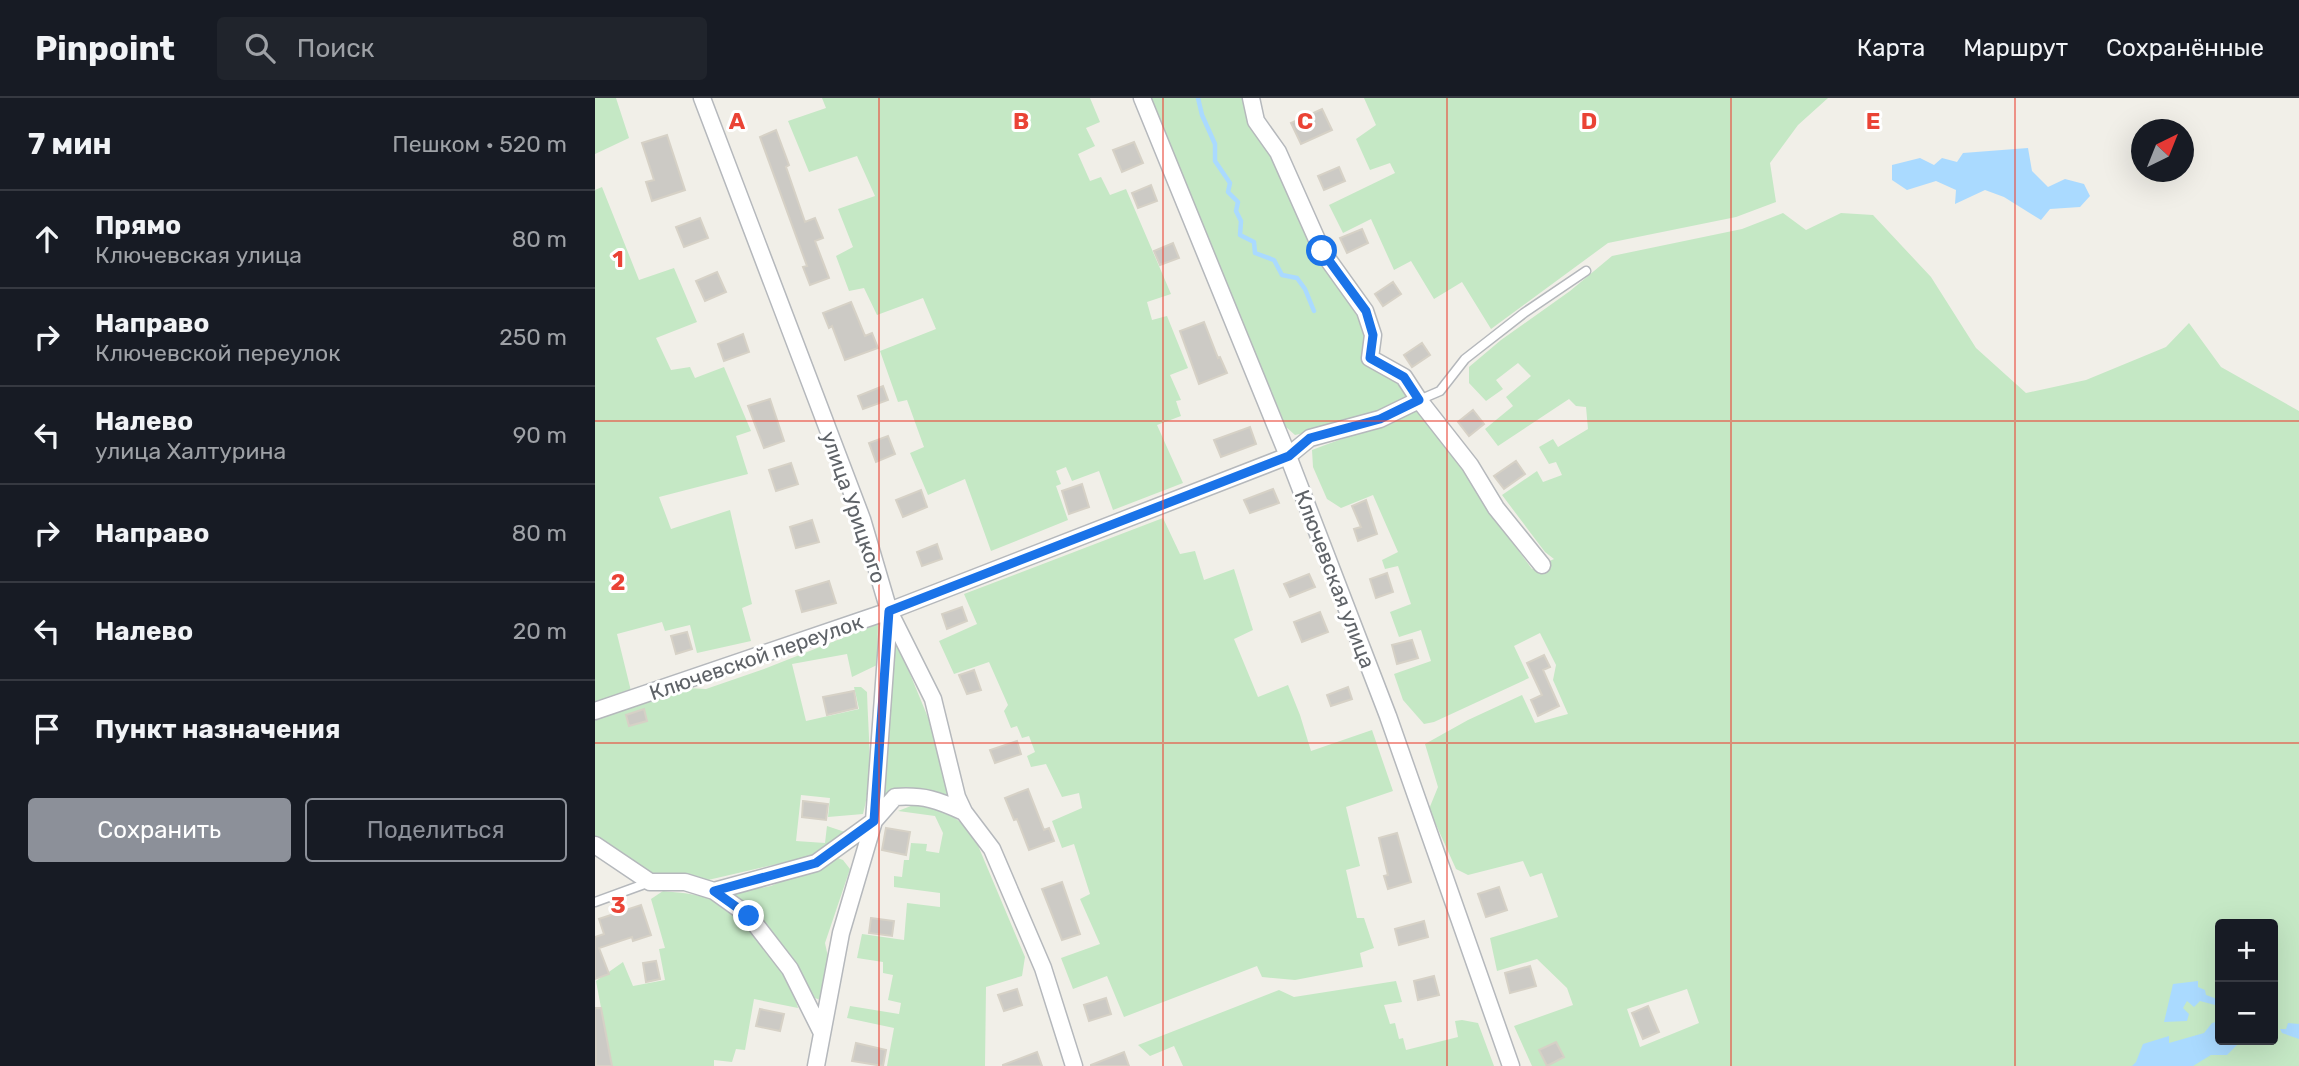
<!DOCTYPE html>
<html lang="ru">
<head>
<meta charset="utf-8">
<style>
  :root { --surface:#171b24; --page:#20242c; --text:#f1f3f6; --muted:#9ea1a6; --line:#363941; --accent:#8c9099 }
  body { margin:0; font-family:Rubik,sans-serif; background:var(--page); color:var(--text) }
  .controls { position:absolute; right:21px; bottom:21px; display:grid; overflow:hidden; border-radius:7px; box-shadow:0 7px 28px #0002 }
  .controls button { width:63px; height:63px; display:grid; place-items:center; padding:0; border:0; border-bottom:2px solid var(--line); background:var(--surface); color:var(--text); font:35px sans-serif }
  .compass { position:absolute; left:1536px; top:21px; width:63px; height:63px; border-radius:50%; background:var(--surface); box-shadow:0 7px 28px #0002; rotate:43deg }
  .stop { position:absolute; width:21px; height:21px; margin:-16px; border:5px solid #1a73e8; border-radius:50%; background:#fff }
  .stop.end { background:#1a73e8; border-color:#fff; box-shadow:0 2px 7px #0008 }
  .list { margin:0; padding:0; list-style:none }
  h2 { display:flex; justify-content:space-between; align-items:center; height:91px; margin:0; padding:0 28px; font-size:30px }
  h2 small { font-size:23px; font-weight:400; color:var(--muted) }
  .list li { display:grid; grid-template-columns:46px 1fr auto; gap:21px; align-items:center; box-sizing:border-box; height:98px; padding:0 28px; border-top:2px solid var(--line) }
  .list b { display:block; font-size:26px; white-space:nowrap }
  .list p { margin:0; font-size:23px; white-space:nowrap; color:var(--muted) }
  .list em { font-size:23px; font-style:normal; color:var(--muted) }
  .actions { display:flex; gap:14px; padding:21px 28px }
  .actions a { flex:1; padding:16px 0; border:2px solid var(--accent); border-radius:7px; text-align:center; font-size:24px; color:var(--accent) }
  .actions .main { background:var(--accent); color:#fff }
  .icon { flex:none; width:38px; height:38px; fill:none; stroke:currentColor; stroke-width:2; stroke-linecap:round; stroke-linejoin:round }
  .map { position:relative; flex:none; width:1704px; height:968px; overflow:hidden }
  header { display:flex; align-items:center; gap:42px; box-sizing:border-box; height:98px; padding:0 35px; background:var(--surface); border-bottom:2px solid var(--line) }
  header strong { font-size:33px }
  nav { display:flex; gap:38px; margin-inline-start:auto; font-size:24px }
  .search { width:490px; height:63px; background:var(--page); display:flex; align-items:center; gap:18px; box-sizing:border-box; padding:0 24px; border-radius:7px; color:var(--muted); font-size:26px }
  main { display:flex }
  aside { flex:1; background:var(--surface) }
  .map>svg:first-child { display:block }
</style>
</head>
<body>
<header>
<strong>Pinpoint</strong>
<div class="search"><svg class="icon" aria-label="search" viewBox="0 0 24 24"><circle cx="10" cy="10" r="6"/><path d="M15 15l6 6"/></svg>Поиск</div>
<nav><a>Карта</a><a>Маршрут</a><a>Сохранённые</a></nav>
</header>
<main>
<aside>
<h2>7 мин<small>Пешком · 520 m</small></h2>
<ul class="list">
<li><svg class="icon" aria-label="ahead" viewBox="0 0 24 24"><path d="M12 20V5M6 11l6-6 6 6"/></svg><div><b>Прямо</b><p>Ключевская улица</p></div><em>80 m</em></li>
<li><svg class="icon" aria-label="right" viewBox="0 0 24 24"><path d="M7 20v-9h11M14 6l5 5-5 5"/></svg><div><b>Направо</b><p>Ключевской переулок</p></div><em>250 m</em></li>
<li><svg class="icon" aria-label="left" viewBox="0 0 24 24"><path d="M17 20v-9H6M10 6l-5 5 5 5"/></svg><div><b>Налево</b><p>улица Халтурина</p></div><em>90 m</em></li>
<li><svg class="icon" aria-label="right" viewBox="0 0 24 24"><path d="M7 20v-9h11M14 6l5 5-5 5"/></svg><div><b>Направо</b></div><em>80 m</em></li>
<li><svg class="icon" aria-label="left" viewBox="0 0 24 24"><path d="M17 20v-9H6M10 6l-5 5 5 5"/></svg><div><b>Налево</b></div><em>20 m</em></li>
<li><svg class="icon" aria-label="arrive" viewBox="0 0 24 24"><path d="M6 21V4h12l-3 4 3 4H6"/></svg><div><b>Пункт назначения</b></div></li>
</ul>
<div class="actions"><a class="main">Сохранить</a><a>Поделиться</a></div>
</aside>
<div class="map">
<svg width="1704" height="968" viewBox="0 0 1704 968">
  <rect width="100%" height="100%" fill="#f1efe8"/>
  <path fill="#c5e8c5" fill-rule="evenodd" d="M 0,0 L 21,0 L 34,40 L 0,56 Z
    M 227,0 L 495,0 L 505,24 L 491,30 L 500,48 L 483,56 L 495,83 L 506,79 L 515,97 L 531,91 L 576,196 L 552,204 L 557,222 L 572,218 L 593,270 L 575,277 L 586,302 L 581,303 L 586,318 L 562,327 L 588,385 L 518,412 L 504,373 L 477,383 L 471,369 L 461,373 L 466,386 L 461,388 L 473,422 L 396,453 L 370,381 L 333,397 L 315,355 L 329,349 L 312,302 L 303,304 L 285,253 L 341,231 L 328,200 L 282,217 L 269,190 L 254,193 L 241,158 L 258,149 L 243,111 L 280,98 L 262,58 L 214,74 L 193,23 L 231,10 Z
    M 556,0 L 649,0 L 679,61 L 765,215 L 771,239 L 767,263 L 803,284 L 813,301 C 777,318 739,329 700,337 L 691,329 Z
    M 769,0 L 1233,0 L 1203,27 L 1175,65 L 1181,104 L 1141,119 L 1013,145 L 896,231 L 867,184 L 839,201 L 816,163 L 799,172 L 776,121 L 748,135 L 734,107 L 800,75 L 795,65 L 775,72 L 761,41 L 781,27 Z
    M 7,89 L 44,182 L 79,170 L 102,224 L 61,240 L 76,272 L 95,269 L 100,280 L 129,269 L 156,333 L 141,338 L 153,376 L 64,399 L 76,431 L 135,412 L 157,506 L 147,510 L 156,543 L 102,555 L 95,527 L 70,533 L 67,524 L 22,536 L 36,593 L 0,605 L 0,92 Z
    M 1188,115 L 1211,132 L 1246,115 L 1278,117 L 1336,179 L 1381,250 L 1431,295 L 1491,282 L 1571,249 L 1594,225 L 1626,269 L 1704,313 L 1704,968 L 937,968 L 919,928 L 978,907 L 972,890 L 942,861 L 902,873 L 895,840 L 963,819 L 947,775 L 935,779 L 928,763 L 873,777 L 861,771 L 834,711 L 843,689 L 830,646 L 873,622 L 927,597 L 940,625 L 973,616 L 958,582 L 961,567 L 945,535 L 919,548 L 934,580 L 839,624 L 829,626 L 808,602 L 799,576 L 836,563 L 826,532 L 804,539 L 795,514 L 816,506 L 803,468 L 790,471 L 787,462 L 803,454 L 778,397 L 746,410 L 732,401 L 718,369 L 717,352 C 752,338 788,329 821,312 L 866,364 L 888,404 L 937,471 L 959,461 L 950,454 L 907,397 L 942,373 L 948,384 L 967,377 L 961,364 L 954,366 L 944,349 L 958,341 L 963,349 L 993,331 L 991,309 L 981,308 L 974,301 L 903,348 L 890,331 L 918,308 L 911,299 L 936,278 L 923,265 L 901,282 L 908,291 L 891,303 L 874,285 L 874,269 L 906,242 L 975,193 L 1017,158 L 1147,131 ZM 1625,826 L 1678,826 L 1678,942 L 1625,942 ZM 1092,891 L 1104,925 L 1045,949 L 1032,911 Z
    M 568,420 L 585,456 L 600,453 L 609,482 L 639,471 L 658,532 L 639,541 L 663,599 L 693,587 L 705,617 L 716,653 L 777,632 L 798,693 L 751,709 L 765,768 L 751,772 L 762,820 L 769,820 L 779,850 L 765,855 L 768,869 L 700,882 L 667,879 L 662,868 L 529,919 L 512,878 L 478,891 L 466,860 L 505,846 L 485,801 L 495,796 L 479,746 L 467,750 L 457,723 L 487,710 L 484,695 L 467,699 L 451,666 L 436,669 L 432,658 L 440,654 L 434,638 L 427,640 L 422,628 L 416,630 L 409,613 L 413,607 L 394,564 L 359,576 L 344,543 L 382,526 L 369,496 Z
    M 283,526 L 282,567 L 257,579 L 252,556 L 197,566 L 211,623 L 264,611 L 259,589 L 266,589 L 272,594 C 273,636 279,675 268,716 L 233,719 L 235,700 L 206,697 L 201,743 L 230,745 L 232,728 L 253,735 L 226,756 L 113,782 L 57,777 L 40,769 L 0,739 L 0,621 L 92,590 L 111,591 L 169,571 Z
    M 299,537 L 334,622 L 353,699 C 327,690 308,685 286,706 Z
    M 321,706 C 346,709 363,719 379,738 L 430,859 L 427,878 L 391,889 L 390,968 L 292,968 L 299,930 L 252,920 L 255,908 L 304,916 L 306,905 L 293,902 L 298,877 L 288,875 L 288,864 L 262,860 L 267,836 L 309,842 L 312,805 L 345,809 L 345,795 L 299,789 L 299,778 L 307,779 L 309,762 L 314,762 L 316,745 L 332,746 L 331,753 L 344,755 L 348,735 L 340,718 L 303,713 Z
    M 240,759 L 248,762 L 255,771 L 230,845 L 233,859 L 228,903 L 220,900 L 201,867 L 168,823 L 133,796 L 176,788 Z
    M 68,793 C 87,795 109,796 126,806 C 138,813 145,823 154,833 C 177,857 194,877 203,910 L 159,901 L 150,952 L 141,951 L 137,964 L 119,962 L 119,968 L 17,968 L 1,883 L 28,864 L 38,888 L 70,882 L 64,851 L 70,850 L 56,801 Z
    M 801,883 L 807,904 L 789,907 L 795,926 L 800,925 L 804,941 L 808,940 L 811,952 L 863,939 L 860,923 L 867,922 L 883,925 L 899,968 L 588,968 L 579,948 L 555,958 L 543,947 L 684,892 L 699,899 Z"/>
  <path fill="#aadaff" d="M 1433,50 L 1437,73 L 1453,89 L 1470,81 L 1489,86 L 1495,98 L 1485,109 L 1455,111 L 1446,122 L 1409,99 L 1390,92 L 1360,106 L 1361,92 L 1341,83 L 1312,92 L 1297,82 L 1297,67 L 1325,60 L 1339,67 L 1347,60 L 1362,64 L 1368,55 Z
    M 1603,883 L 1603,889 L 1610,892 L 1611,897 L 1622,901 L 1620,907 L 1605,903 L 1599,909 L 1592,903 L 1588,910 L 1594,916 L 1592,923 L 1569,924 L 1578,886 Z
    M 1625,923 L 1625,942 L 1647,942 L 1632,957 L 1616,957 L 1598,968 L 1537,968 L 1541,964 L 1548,946 L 1574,938 L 1574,945 L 1609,935 L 1617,925 Z
    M 1693,925 L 1704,926 L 1704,941 L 1687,935 L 1685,931 L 1691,931 Z"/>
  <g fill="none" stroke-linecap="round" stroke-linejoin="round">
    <path stroke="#aadaff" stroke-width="4.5" d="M 603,0 L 607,17 L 620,46 L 620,63 L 635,85 L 633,94 L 643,104 L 641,113 L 646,123 L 645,137 L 659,144 L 660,155 L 679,162 L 687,177 L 702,180 L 710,191 L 719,213"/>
  </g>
  <path fill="#cccac5" stroke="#d6d1c6" stroke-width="2" d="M 727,11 L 737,32 L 706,46 L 696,25 Z
    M 181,32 L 194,67 L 191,69 L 210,124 L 220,120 L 228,140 L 220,143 L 234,180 L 215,187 L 208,169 L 212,168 L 165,39 Z
    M 72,37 L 90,92 L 57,103 L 51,84 L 59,82 L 47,45 Z
    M 539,44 L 548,65 L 527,74 L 518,52 Z
    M 744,69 L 750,83 L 729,92 L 723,78 Z
    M 556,87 L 562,103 L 543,110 L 537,95 Z
    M 105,120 L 113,140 L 89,149 L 81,129 Z
    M 767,131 L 773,145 L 752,155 L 745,140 Z
    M 578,145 L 584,160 L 565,167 L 559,153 Z
    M 122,174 L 131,194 L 110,203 L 101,183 Z
    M 798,184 L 806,196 L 788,208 L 780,196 Z
    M 256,204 L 270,238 L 277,235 L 283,250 L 250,262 L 237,228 L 234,230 L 228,215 Z
    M 609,224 L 623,260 L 625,259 L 632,275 L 604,286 L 585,233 Z
    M 148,236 L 154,254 L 129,263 L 123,246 Z
    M 827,245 L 835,257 L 817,269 L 809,257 Z
    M 288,288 L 293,302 L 268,311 L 263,298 Z
    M 175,301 L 189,343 L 169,350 L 153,308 Z
    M 878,312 L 889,326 L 874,338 L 863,324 Z
    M 655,329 L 661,346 L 626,359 L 619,342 Z
    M 293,338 L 300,356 L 281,364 L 274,345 Z
    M 921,363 L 930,376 L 909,391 L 899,378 Z
    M 196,365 L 203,386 L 181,393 L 174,372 Z
    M 487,386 L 494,409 L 474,416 L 467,393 Z
    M 678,391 L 684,405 L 655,415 L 649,402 Z
    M 326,392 L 332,409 L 308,419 L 301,402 Z
    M 771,402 L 782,436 L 763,443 L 759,431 L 766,429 L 757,408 Z
    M 217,422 L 224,444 L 201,450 L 195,429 Z
    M 342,446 L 347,461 L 327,468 L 322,454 Z
    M 792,475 L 798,494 L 781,500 L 775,481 Z
    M 714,476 L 720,489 L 695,499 L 689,486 Z
    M 234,483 L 241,505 L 207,514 L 201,493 Z
    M 367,509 L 372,523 L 352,531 L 347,516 Z
    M 725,514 L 733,534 L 707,544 L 699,524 Z
    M 92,534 L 97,551 L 81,556 L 76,538 Z
    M 817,542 L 823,560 L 802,566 L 797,547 Z
    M 949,557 L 955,569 L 948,572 L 964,608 L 943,618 L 936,602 L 947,597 L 932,565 Z
    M 379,572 L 386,592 L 372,596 L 364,577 Z
    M 753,589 L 757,601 L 736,608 L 732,597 Z
    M 259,593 L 262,610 L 232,617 L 228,599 Z
    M 49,611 L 52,623 L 34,628 L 31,617 Z
    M 422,643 L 426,656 L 400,665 L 395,652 Z
    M 433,691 L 449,732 L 454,730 L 459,743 L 434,752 L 422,721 L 419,722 L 410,700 Z
    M 208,703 L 233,706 L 231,722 L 207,719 Z
    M 291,730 L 315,734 L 311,757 L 287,752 Z
    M 802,735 L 816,784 L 793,791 L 789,778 L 793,777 L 784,740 Z
    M 467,784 L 485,836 L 467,842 L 447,791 Z
    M 904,789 L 912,812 L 891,819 L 883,796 Z
    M 46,807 L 56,837 L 38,843 L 37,839 L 4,850 L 14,876 L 0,881 L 0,839 L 9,836 L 4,821 Z
    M 276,820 L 299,823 L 297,838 L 274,835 Z
    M 829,823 L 833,839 L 804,847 L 800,831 Z
    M 61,863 L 65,881 L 51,884 L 48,865 Z
    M 935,868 L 941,888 L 915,895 L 910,875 Z
    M 839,878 L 844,897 L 823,902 L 819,883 Z
    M 422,891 L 427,907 L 409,913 L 403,897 Z
    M 511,900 L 516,916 L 494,923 L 489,907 Z
    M 1053,908 L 1064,934 L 1048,941 L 1037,915 Z
    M 0,910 L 6,910 L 17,968 L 1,968 Z
    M 165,911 L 189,916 L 185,933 L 161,928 Z
    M 961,944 L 969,959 L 952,968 L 944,952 Z
    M 261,945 L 291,952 L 288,968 L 257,963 Z
    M 442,954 L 447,968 L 408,968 L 408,967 Z
    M 529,954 L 534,968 L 496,968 L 496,967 Z"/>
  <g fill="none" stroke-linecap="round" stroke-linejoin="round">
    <defs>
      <path id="lane" d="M 824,302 L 845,293 L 870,261 L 929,215 L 991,173
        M 0,804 L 55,784"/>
      <path id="street" d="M 107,0 L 267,421 L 294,513 L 338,601 L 362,699 L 369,714 L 397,751 L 448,870 L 479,968
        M 547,0 L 693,358 L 793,618 L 916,968
        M 656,0 L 661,23 L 683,54 L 727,153 L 770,213 L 778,237 L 775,260 L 809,279 L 824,302 L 875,367 L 901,410 L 947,467
        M 0,613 L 294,513 L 693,358 L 715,340 L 785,321 L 824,302
        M 0,747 L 55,784 L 90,784 L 119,793 L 221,765 L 279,723 L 300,699 C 329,697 343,702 369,714
        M 119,793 L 154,818 L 195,871 L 227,935
        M 221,968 L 246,835 L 279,723 L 294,516"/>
    </defs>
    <use href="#lane" stroke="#b5b8bc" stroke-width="11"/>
    <use href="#street" stroke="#b5b8bc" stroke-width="19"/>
    <use href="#lane" stroke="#fff" stroke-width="8"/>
    <use href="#street" stroke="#fff" stroke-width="16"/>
  </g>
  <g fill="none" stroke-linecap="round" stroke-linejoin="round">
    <path stroke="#1a73e8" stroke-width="9" d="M 154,818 L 119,793 L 221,765 L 279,723 L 294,513 L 694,358 L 715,340 L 785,321 L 824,302 L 809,279 L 775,260 L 778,237 L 771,213 L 727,153"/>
  </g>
  <path fill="none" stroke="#ea4335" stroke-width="2" stroke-opacity="0.55" d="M 284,0 L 284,968M 568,0 L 568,968M 852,0 L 852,968M 1136,0 L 1136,968M 1420,0 L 1420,968M 0,323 L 1704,323M 0,645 L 1704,645"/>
  <g text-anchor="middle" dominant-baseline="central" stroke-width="6" stroke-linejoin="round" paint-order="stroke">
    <g font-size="21" fill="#5f6368" stroke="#fff">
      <text transform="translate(259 409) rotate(71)">улица Урицкого</text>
      <text transform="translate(740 481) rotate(69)">Ключевская улица</text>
      <text transform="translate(161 559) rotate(-19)">Ключевской переулок</text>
    </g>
  </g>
  <g font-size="23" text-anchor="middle" font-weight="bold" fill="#ea4335" stroke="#fff" stroke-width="6" stroke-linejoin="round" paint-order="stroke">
    <text x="142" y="31">A</text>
    <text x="426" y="31">B</text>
    <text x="710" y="31">C</text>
    <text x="994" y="31">D</text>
    <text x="1278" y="31">E</text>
    <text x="23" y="169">1</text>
    <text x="23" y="492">2</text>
    <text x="23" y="815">3</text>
  </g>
</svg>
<div class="controls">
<button>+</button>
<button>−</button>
</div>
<svg class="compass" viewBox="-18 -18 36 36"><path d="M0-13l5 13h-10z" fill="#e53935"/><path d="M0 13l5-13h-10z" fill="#9ea1a6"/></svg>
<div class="stop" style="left:727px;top:153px"></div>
<div class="stop end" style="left:154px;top:818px"></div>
</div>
</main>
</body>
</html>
